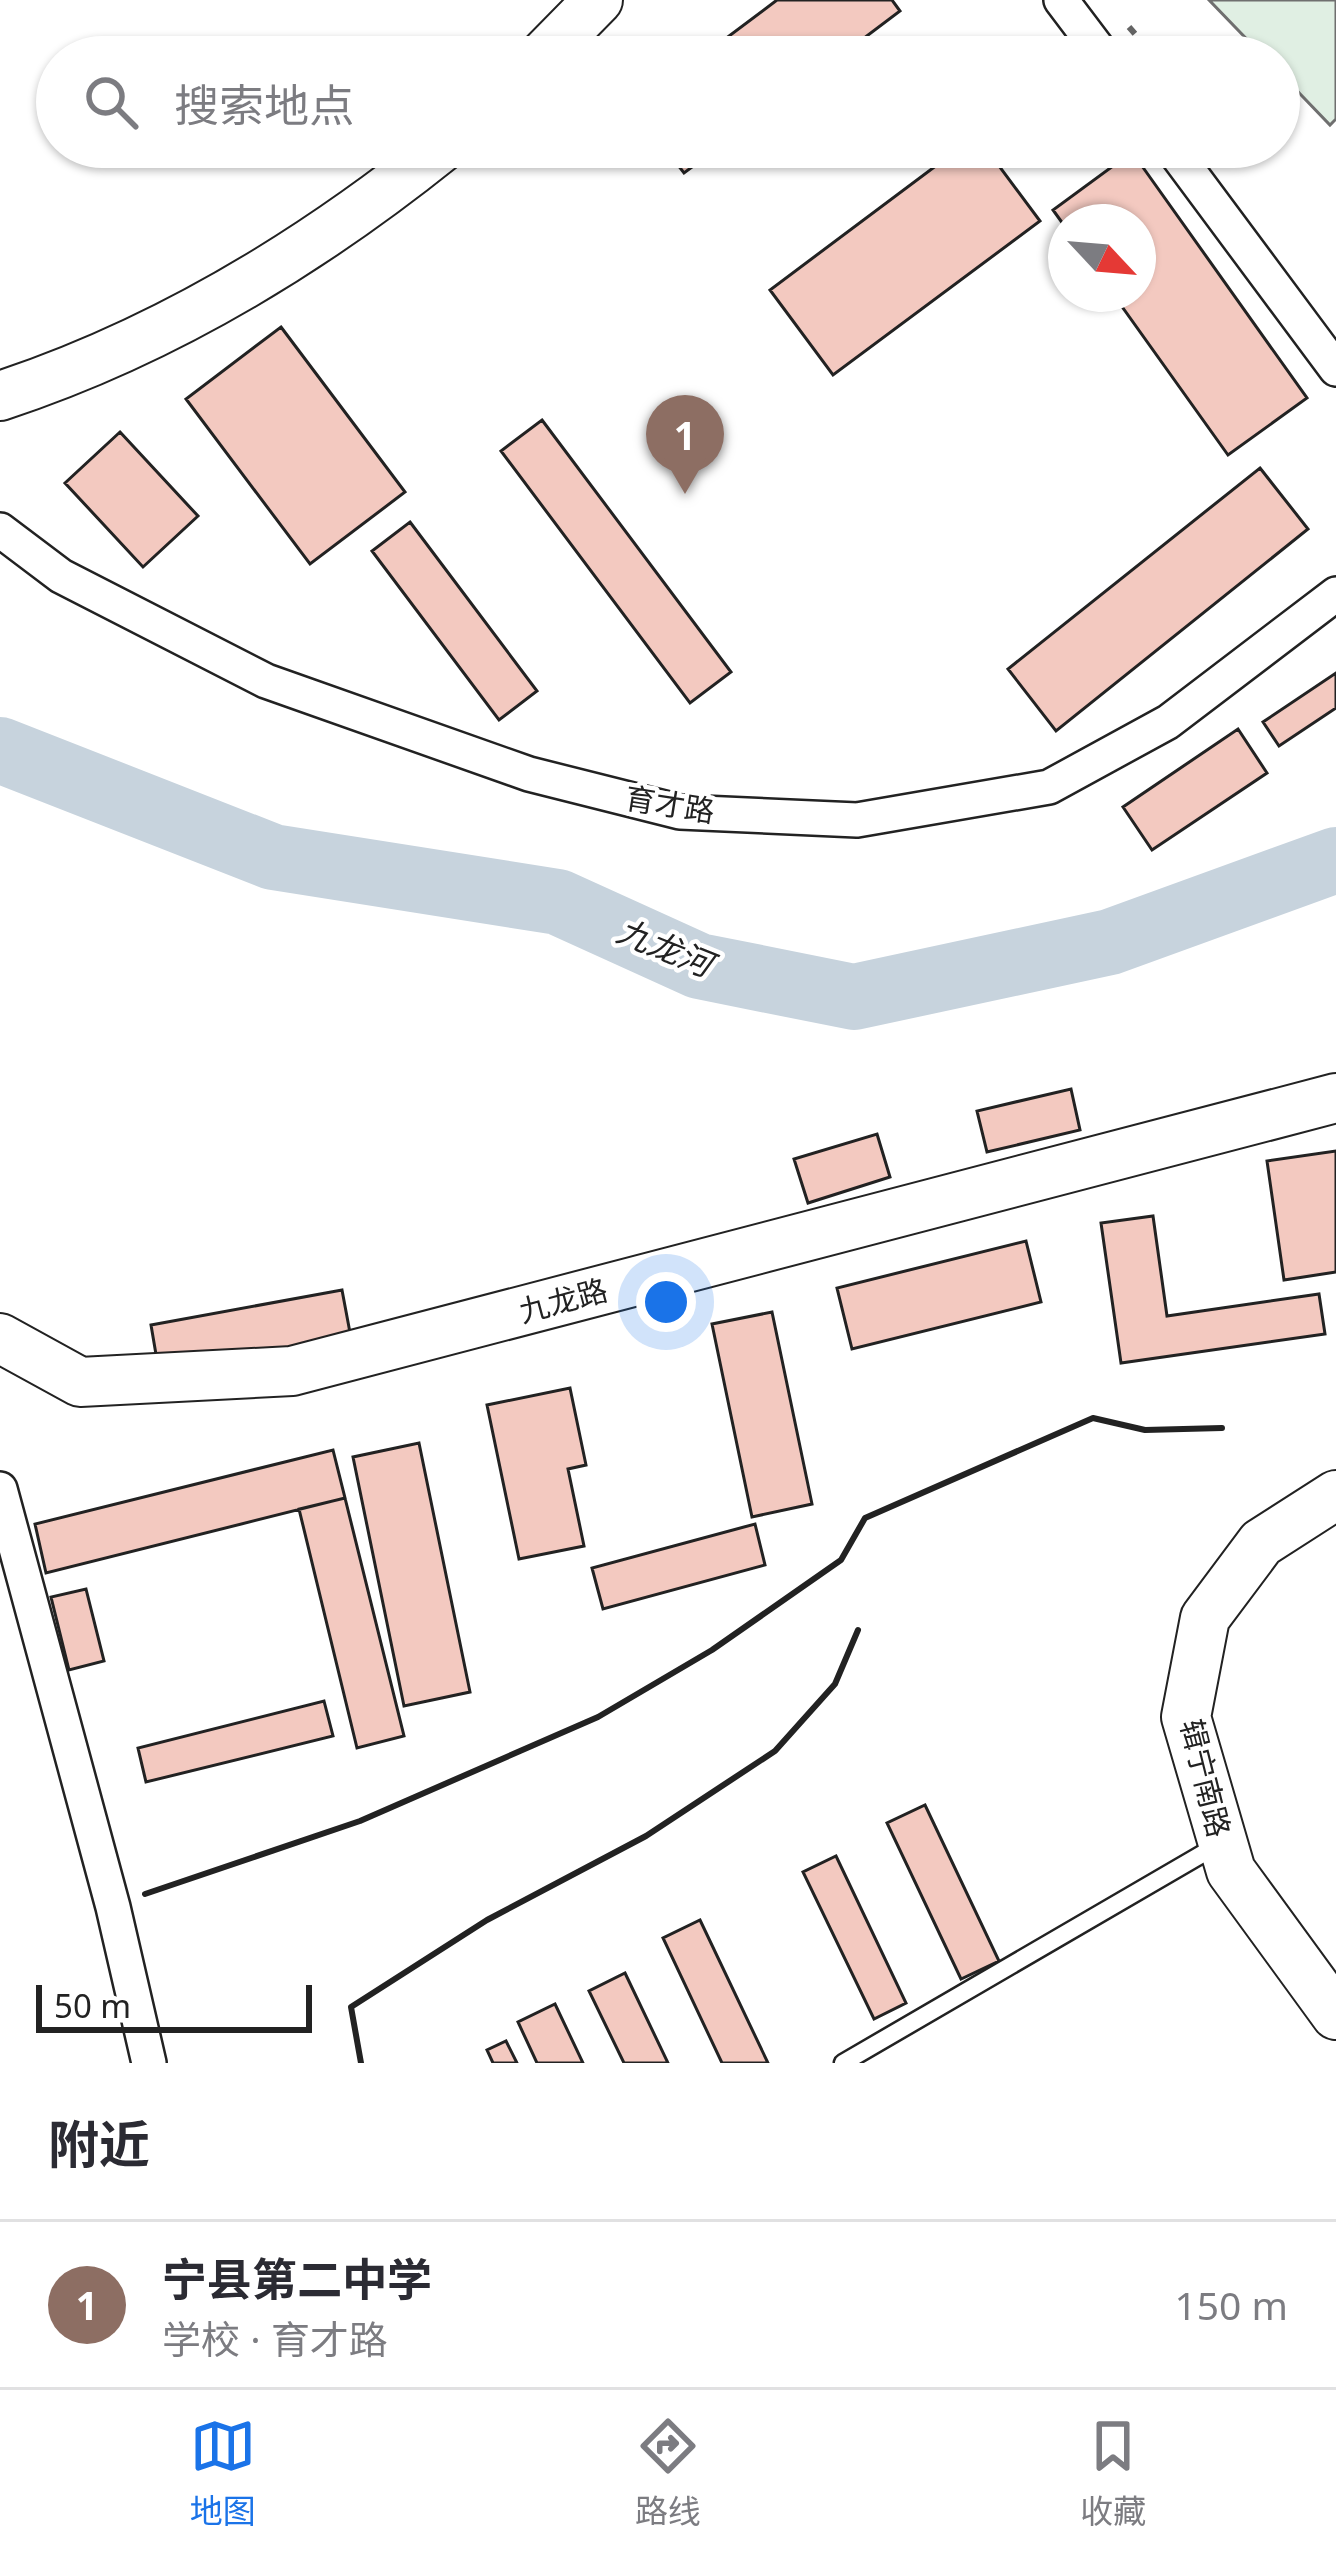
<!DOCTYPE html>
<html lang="zh">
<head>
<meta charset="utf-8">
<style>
  :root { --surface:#fff; --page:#f2f2f3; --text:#2b2b33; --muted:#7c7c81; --line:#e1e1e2; --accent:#1a73e8 }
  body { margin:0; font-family:"Noto Sans","Noto Sans SC",sans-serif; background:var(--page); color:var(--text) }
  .compass { position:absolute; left:1048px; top:204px; width:108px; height:108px; border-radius:50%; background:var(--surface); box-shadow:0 3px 9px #0004; rotate:116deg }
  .scale { position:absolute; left:36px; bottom:30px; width:276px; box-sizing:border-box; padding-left:12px; border:6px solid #222; border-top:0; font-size:33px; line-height:42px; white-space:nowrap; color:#222; -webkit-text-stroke:9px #fff; paint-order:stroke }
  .you { position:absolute; left:666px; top:1302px; width:42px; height:42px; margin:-30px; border:9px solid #fff; border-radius:50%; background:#1a73e8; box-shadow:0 0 0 18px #1a73e833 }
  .badge { display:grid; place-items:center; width:78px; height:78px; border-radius:50%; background:var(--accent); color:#fff; font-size:39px; font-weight:700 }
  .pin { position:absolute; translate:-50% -99px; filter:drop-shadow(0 3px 6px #0008) }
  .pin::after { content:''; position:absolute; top:63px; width:42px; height:36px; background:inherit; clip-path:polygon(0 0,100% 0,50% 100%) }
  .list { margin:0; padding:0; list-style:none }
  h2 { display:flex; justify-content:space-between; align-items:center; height:156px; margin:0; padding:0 48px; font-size:51px }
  h2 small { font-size:39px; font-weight:400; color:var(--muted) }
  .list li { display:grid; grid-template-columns:78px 1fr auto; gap:36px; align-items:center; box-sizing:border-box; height:168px; padding:0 48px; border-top:3px solid var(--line) }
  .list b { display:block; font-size:45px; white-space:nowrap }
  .list p { margin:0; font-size:39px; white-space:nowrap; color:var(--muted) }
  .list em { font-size:39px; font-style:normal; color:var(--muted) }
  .icon { flex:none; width:66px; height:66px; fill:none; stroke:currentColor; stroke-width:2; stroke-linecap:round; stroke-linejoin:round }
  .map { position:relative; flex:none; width:1336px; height:2063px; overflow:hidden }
  .search { position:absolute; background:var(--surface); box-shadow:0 3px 9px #0004; left:36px; right:36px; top:36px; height:132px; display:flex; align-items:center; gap:30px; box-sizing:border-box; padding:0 42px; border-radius:66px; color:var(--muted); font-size:45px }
  .sheet { height:324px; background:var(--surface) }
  nav { display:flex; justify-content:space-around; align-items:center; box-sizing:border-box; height:168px; border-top:3px solid var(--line); background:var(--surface); font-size:33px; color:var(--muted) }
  nav a { display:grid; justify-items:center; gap:6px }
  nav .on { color:var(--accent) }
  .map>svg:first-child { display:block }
</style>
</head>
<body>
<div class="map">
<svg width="1336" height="2063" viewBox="0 0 1336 2063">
  <rect width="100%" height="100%" fill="#fff"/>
  <path fill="#e0efe3" stroke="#6f6f6f" stroke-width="3" d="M 1209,0 L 1336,0 L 1336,119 L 1330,125 L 1279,72 L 1279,57 L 1264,57 Z"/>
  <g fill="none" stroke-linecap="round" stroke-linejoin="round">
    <path stroke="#c7d3dd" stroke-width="66" d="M 0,750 L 273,857 L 558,902 L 699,966 L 854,997 L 1110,942 L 1336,860"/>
  </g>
  <path fill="#f3c9c0" stroke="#222" stroke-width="3" d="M 777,0 L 892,0 L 900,11 L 839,57 L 701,57 Z
    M 664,147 L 719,147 L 684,173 Z
    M 961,147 L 985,147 L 1040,221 L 833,375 L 770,290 Z
    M 1132,152 L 1307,398 L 1228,455 L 1113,294 L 1138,294 L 1138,222 L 1066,222 L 1066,228 L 1053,210 Z
    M 281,327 L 405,492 L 310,564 L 186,399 Z
    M 542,420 L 731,672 L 690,703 L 501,451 Z
    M 120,432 L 198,516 L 143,567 L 65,483 Z
    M 1260,468 L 1308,529 L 1056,731 L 1008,669 Z
    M 410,522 L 537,691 L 499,720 L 372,551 Z
    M 1336,673 L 1336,708 L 1279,746 L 1263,722 Z
    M 1238,729 L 1267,773 L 1152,850 L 1123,807 Z
    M 1071,1089 L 1080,1130 L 987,1152 L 977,1111 Z
    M 877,1134 L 890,1177 L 808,1203 L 794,1159 Z
    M 1336,1151 L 1336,1272 L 1284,1280 L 1267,1161 Z
    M 1153,1216 L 1167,1316 L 1319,1294 L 1325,1334 L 1121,1363 L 1101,1223 Z
    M 1026,1241 L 1041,1302 L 852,1349 L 837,1288 Z
    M 342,1290 L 351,1338 L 159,1372 L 151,1325 Z
    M 772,1312 L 812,1504 L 752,1517 L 712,1324 Z
    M 570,1388 L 586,1465 L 568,1469 L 584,1546 L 519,1559 L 487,1405 Z
    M 419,1443 L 470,1692 L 404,1706 L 353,1457 Z
    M 333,1450 L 345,1498 L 46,1573 L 35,1524 Z
    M 345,1498 L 404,1736 L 357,1748 L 299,1509 Z
    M 755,1524 L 765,1565 L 603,1609 L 592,1568 Z
    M 86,1589 L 104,1661 L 69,1670 L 51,1597 Z
    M 324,1701 L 333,1736 L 146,1782 L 138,1748 Z
    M 925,1805 L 999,1961 L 961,1979 L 887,1823 Z
    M 836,1856 L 906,2003 L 874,2019 L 803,1872 Z
    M 700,1920 L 768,2063 L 722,2063 L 663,1938 Z
    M 625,1973 L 668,2063 L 624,2063 L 589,1991 Z
    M 555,2004 L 583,2063 L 537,2063 L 518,2022 Z
    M 506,2041 L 517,2063 L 493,2063 L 487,2050 Z"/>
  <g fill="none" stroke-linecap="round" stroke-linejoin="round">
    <defs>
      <path id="lane" d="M 843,2063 L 1216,1846"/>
      <path id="street" d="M 1061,0 L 1104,57
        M 1171,147 L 1336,369
        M 0,530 L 61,576 L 266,681 L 529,774 L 680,812 L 857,820 L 1049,787 L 1168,722 L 1336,594
        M 0,1489 L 113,1907 L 149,2063"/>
      <path id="secondary" d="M 542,57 L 598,0
        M 0,396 C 161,343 310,253 442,147
        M 0,1338 L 80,1382 L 292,1371 L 1336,1098
        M 1336,1495 L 1261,1543 L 1205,1618 L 1186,1717 L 1231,1871 L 1336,2015"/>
    </defs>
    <use href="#lane" stroke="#222" stroke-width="21"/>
    <use href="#street" stroke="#222" stroke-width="38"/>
    <use href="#secondary" stroke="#222" stroke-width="52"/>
    <path stroke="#646464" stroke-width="6" stroke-dasharray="9 6" stroke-linecap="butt" d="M 1129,27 L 1155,57
      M 1061,158 L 1079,147"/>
    <use href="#lane" stroke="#fff" stroke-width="16"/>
    <use href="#street" stroke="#fff" stroke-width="33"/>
    <use href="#secondary" stroke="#fff" stroke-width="48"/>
    <path stroke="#222" stroke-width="6" d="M 145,1894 L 360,1821 L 598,1717 L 712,1650 L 841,1560 L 865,1518 L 1093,1418 L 1145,1430 L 1222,1428
      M 361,2063 L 351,2007 L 487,1920 L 646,1836 L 775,1751 L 835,1684 L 858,1630"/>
  </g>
  <g text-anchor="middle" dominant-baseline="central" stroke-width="9" stroke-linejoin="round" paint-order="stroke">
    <g font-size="30" fill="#222" stroke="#fff">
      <text transform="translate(670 804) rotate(9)">育才路</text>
      <text transform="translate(563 1300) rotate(-15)">九龙路</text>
      <text transform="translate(1206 1778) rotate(76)">辑宁南路</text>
    </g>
    <g font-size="33" font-style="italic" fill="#222" stroke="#fff">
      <text transform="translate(665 947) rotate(22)">九龙河</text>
    </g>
  </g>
</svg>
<svg class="compass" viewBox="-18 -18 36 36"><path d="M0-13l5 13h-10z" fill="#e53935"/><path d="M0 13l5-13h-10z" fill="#7c7c81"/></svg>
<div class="scale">50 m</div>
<div class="you"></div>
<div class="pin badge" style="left:685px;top:494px;background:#8d6e63">1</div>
<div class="search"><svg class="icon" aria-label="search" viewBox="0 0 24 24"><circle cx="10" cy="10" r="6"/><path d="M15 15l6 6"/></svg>搜索地点</div>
</div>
<section class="sheet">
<h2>附近<small></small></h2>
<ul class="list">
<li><span class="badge" style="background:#8d6e63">1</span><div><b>宁县第二中学</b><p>学校 · 育才路</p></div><em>150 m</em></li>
</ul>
</section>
<nav>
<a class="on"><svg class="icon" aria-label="map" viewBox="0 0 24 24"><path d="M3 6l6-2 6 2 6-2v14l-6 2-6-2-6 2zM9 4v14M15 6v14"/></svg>地图</a>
<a><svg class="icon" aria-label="directions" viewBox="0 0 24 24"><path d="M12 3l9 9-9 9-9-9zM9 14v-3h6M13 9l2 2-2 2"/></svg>路线</a>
<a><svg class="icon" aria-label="saved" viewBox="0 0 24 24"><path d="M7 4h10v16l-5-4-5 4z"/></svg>收藏</a>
</nav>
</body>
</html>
